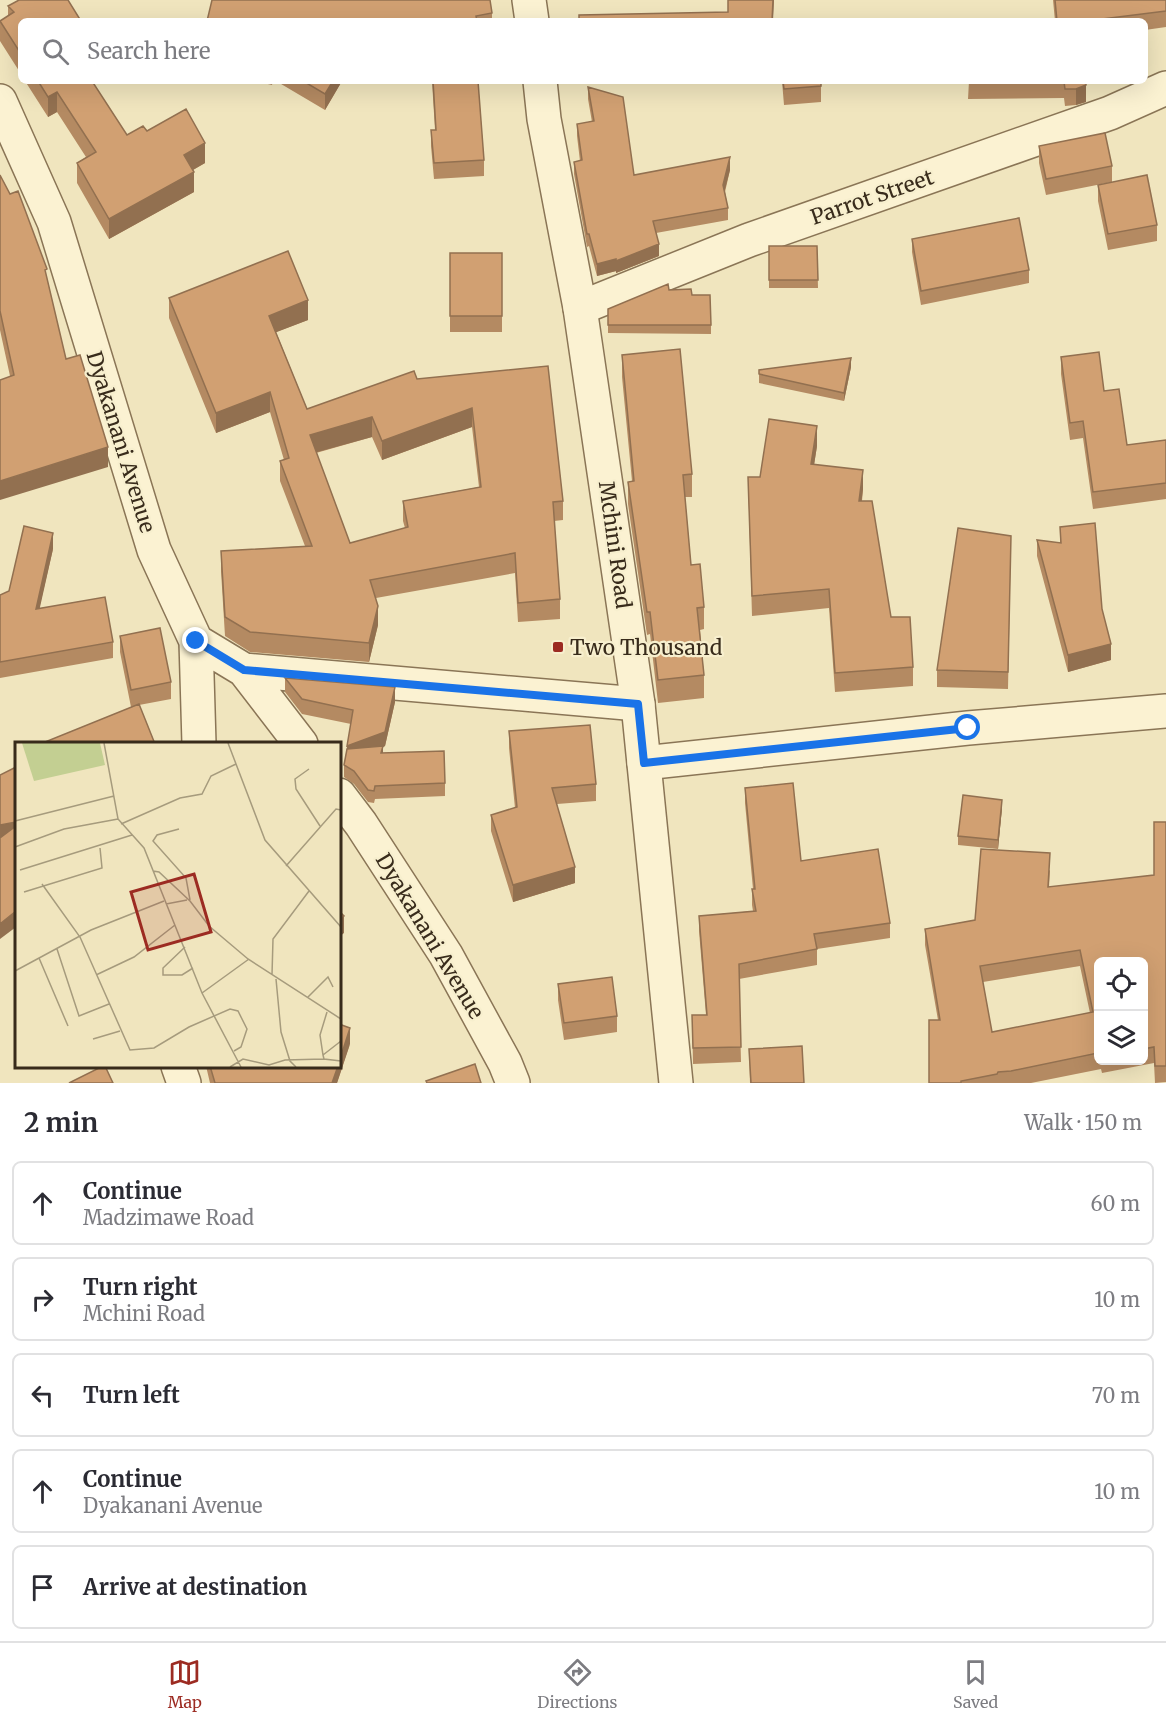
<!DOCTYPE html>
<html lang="en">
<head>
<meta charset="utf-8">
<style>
  :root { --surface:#fff; --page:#f2f2f3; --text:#2b2b33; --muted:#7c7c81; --line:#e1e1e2; --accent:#9c2b22 }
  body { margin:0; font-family:Merriweather,serif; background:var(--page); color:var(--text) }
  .controls { position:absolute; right:18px; bottom:18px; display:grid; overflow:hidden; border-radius:9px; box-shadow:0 6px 24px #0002 }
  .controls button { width:54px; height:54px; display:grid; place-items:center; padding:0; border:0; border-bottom:2px solid var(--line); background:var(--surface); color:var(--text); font:30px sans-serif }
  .stop { position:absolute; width:18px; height:18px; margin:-14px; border:4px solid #1a73e8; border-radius:50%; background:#fff }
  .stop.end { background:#1a73e8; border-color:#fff; box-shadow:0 2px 6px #0008 }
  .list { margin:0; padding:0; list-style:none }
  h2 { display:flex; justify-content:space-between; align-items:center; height:78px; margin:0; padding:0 24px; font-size:26px }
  h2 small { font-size:20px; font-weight:400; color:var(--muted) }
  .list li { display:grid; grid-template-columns:39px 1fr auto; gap:18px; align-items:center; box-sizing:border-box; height:84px; margin:0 12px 12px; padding:0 12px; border:2px solid var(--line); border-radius:9px }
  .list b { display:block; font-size:22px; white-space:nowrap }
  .list p { margin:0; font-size:20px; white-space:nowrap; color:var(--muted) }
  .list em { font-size:20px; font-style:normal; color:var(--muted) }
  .icon { flex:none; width:33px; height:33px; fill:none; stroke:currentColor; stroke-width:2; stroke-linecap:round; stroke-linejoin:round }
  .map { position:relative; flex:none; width:1166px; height:1083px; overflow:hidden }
  .search { position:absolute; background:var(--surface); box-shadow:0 6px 24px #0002; left:18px; right:18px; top:18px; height:66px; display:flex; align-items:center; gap:15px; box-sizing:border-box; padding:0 21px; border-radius:9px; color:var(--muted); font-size:22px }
  .sheet { height:558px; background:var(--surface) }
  nav { display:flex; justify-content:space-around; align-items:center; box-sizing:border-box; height:84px; border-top:2px solid var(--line); background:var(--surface); font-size:16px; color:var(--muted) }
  nav a { display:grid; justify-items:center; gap:3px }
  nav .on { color:var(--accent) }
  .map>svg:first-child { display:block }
</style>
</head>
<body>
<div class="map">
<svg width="1166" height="1083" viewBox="0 0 1166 1083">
  <rect width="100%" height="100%" fill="#f0e5be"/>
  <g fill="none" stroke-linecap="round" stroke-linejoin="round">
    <defs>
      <path id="minor" d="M 0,101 L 54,222 L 154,550 L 196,641 L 244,670 L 301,744
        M 580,308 L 749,240 L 1110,113 L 1166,88
        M 196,641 L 199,744
        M 244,670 L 638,704
        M 644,763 L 968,728 L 1166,711
        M 339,795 L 361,824 L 446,955 L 505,1063 L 513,1083
        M 178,1066 L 184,1083"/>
      <path id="tertiary" d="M 529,0 L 532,21
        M 540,81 L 544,119 L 580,308 L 638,704 L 676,1083"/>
    </defs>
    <use href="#minor" stroke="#8a7556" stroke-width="36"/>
    <use href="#tertiary" stroke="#8a7556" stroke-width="36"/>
    <use href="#minor" stroke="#fbf2d2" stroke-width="33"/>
    <use href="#tertiary" stroke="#fbf2d2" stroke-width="33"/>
  </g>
  <path fill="#b48a62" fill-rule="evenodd" d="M 19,0 L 21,21 L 21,74 L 0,41 L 0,21 L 8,16 L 8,6 Z
    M 1053,0 L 1166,0 L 1166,27 L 1145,30 L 1145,21 L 1055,21 Z
    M 492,13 L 492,21 L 207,21 Z
    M 25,81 L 92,81 L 127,135 L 147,131 L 205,163 L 193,170 L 194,192 L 109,239 L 77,183 L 77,163 L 86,157 L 57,112 L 48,117 Z
    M 255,81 L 273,81 L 272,85 Z
    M 276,81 L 342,81 L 325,110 Z
    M 432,81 L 478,81 L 484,160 L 484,176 L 434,179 L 431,146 L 431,130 L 435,130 Z
    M 782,81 L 821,81 L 821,102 L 784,105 Z
    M 969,81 L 1086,81 L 1086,102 L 1076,105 L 1065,106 L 1064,98 L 968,99 Z
    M 588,87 L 634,175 L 730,170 L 725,192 L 728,208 L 728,220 L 656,233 L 659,256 L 616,273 L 616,271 L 597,276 L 589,246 L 587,247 L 574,174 L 574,162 L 580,161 L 577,136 L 577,124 L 592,122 L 588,99 Z
    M 1039,146 L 1112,166 L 1112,182 L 1046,195 L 1039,163 Z
    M 0,175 L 47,278 L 66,359 L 108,467 L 10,376 L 0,330 Z
    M 1098,185 L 1157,225 L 1157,241 L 1108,250 L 1098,201 Z
    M 912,239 L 1029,270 L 1029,283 L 921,305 L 912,252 Z
    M 769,246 L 817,246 L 818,288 L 769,288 Z
    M 450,253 L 502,253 L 502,332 L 450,332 Z
    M 669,290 L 692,295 L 711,325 L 711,334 L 608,333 L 608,309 Z
    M 169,298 L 308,320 L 276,332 L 307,409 L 417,379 L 548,366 L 563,501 L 563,520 L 554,521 L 560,599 L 560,619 L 518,622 L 515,573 L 376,598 L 378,625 L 369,662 L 250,652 L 225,636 L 221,571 L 221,551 L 305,546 L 280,481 L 280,461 L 284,460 L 270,412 L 216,433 L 169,318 ZM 472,427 L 479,487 L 403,501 L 403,521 L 405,528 L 350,543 L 316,453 L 372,437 L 382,460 Z
    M 622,355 L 692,474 L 692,497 L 685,497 L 691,565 L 704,607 L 704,629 L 700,630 L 704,675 L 704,698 L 658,703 L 650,634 L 647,635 L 628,504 L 628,482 L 632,481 L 622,377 Z
    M 1061,357 L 1104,391 L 1127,445 L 1166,440 L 1166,499 L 1093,509 L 1083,438 L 1070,440 L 1061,374 Z
    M 851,367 L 844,401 L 759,383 L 759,370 Z
    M 817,446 L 814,465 L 863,489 L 862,501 L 891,617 L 913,667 L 913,686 L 835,692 L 829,608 L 752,616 L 748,477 L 760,477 Z
    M 1060,527 L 1102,609 L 1111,660 L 1068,672 L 1037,556 L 1037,540 L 1060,543 Z
    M 1011,536 L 1008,689 L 937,687 L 937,670 Z
    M 53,549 L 39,609 L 113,642 L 113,658 L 0,678 L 0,595 L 9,591 Z
    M 120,636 L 171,682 L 171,699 L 139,705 L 155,744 L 45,744 L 45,742 L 134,706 L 131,707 L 120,652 Z
    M 285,678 L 395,702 L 385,746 L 383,747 L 383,753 L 445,783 L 445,796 L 375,799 L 374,803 L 368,802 L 354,784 L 344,777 L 344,765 L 351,724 L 302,714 L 285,692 Z
    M 509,731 L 596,784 L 596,801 L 557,804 L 575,883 L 513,902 L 491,831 L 491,815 L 515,808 L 509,748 Z
    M 745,788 L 801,861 L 890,923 L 890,938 L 817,949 L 817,965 L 739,979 L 741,1062 L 693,1064 L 692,1015 L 706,1015 L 699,931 L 699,916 L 753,911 L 752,905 L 752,889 L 753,889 L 745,803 Z
    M 1002,808 L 998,849 L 958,845 L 958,836 Z
    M 1166,822 L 1166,1082 L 1155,1083 L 1154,1063 L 1102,1073 L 1101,1069 L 1031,1083 L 929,1083 L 938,1020 L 925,945 L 925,929 L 975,920 L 1050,870 L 1049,887 L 1154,875 ZM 1098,962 L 1143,962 L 1143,1060 L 1098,1060 ZM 1080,966 L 1090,1013 L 992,1032 L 983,982 Z
    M 558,984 L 617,1016 L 617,1032 L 564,1040 L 558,1000 Z
    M 350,1044 L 337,1083 L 210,1083 L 206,1066 L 339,1066 Z
    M 749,1049 L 804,1083 L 750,1083 Z"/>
  <path fill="#927050" d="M 773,0 L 774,0 L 773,21 L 772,21 Z
    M 333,81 L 342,81 L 325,110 L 325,94 Z
    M 1086,85 L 1086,102 L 1076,105 L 1076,89 Z
    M 57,92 L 57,112 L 48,117 L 48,97 Z
    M 205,143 L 205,163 L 184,175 L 184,155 Z
    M 730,157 L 730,170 L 723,197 L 723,185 Z
    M 194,172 L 194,192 L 109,239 L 109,219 Z
    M 659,244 L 659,256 L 616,273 L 616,261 Z
    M 616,259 L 616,271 L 597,276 L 597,264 Z
    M 308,300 L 308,320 L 269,335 L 269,316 Z
    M 851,358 L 851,367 L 844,401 L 844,393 Z
    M 270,392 L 270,412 L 216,433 L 216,413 Z
    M 472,408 L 472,427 L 382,460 L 382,441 Z
    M 372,417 L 372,437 L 310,454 L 310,435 Z
    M 817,426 L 817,446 L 811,484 L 811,464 Z
    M 108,447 L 108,467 L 0,500 L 0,481 Z
    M 863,470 L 863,489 L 859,521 L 859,501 Z
    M 53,533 L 53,549 L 36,625 L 36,609 Z
    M 378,606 L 378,625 L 369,662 L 369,643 Z
    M 1111,644 L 1111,660 L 1068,672 L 1068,655 Z
    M 395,687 L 395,702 L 385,746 L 383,747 L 383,759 L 347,761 L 347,746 Z
    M 1002,800 L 1002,808 L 998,849 L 998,840 Z
    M 16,822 L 16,837 L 0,841 L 0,825 Z
    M 575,867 L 575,883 L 513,902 L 513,885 Z
    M 16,911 L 16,927 L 0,939 L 0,924 Z
    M 344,916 L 344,933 L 339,937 L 339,920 Z
    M 350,1028 L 350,1044 L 337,1083 L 332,1083 L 338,1066 L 339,1066 L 339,1062 Z"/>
  <path fill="#d1a072" stroke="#927050" stroke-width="1.5" fill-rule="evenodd" d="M 19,0 L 68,0 L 81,21 L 21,21 L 21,54 L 0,21 L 14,12 L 8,6 Z
    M 212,0 L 490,0 L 492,13 L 476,16 L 477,21 L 207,21 Z
    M 728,0 L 773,0 L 772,21 L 579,21 L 579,15 L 728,12 Z
    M 1055,0 L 1166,0 L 1166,11 L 1086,21 L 1057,21 Z
    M 38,81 L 92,81 L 127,135 L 143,126 L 147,131 L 186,109 L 205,143 L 184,155 L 194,172 L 109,219 L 77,163 L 96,152 L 57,92 L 48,97 Z
    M 303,81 L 333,81 L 325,94 Z
    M 433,81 L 478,81 L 484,160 L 434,163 L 431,130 L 436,130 Z
    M 783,81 L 821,81 L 821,86 L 784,89 Z
    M 969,81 L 1086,81 L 1086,85 L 1076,89 L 1065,89 L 1064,82 L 968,82 Z
    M 588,87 L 623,97 L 634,175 L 730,157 L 723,185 L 728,208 L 653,221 L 659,244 L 616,261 L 616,259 L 597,264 L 589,234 L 587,234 L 574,162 L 582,160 L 577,124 L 594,121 Z
    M 1105,133 L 1112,166 L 1046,179 L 1039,146 Z
    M 0,175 L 10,194 L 18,191 L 47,269 L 45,270 L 66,359 L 80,355 L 108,447 L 0,481 L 0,380 L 14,375 L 0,311 Z
    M 1147,175 L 1157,225 L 1108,234 L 1098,185 Z
    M 1019,218 L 1029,270 L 921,291 L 912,239 Z
    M 769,246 L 817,246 L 818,280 L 769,280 Z
    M 288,251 L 308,300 L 269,316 L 307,409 L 414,371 L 417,379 L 548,366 L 563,501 L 553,502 L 560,599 L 518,603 L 515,553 L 370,580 L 378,606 L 369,643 L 250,632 L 225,617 L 221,551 L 312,546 L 280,461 L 289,458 L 270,392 L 216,413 L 169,298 ZM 472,408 L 481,487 L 403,501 L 408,527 L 350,543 L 310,435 L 372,417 L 382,441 Z
    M 450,253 L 502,253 L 502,316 L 450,316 Z
    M 668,284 L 669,290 L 691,289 L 692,295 L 710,295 L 711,325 L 608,325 L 608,309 Z
    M 680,349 L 692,474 L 683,475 L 691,565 L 700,564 L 704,607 L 697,608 L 704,675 L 658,680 L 650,612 L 647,612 L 628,482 L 634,481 L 622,355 Z
    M 1099,352 L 1104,391 L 1119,389 L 1127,445 L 1166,440 L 1166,483 L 1093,492 L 1083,421 L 1070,423 L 1061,357 Z
    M 851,358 L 844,393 L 759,374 L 759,370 Z
    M 769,419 L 817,426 L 811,464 L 863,470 L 859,501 L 872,501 L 891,617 L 910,617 L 913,667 L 835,673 L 829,589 L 752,596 L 748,477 L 760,477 Z
    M 1095,523 L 1102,609 L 1111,644 L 1068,655 L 1037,540 L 1061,543 L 1060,527 Z
    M 24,526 L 53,533 L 36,609 L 105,597 L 113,642 L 0,662 L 0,595 L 9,591 Z
    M 958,528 L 1011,536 L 1008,672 L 937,670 Z
    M 160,628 L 171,682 L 131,690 L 120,636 Z
    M 285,678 L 395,687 L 385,732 L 347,746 L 353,710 L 302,699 Z
    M 139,704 L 155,744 L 45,744 L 45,742 Z
    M 590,725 L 596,784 L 552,788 L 575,867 L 513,885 L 491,815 L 517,807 L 509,731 Z
    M 383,746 L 381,753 L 444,751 L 445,783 L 375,786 L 374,791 L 368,790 L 354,771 L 344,765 L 347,749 Z
    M 16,767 L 16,822 L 0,825 L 0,775 Z
    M 793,783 L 801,861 L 878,849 L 890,923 L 814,934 L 817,949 L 739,964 L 741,1047 L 693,1048 L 692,1015 L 707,1015 L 699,916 L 756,911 L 752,889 L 755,889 L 745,788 Z
    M 963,795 L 1002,800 L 998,840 L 958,836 Z
    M 1154,822 L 1166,822 L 1166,1066 L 1155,1066 L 1154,1047 L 1143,1049 L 1143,962 L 1098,962 L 1098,1053 L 1011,1071 L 998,1072 L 997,1074 L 961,1081 L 961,1083 L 929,1083 L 929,1020 L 940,1020 L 925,929 L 975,920 L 981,849 L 1050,853 L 1048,887 L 1154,875 ZM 1080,950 L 1093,1012 L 992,1032 L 980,966 Z
    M 16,826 L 16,911 L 0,924 L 0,838 Z
    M 339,911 L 344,916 L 339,920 Z
    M 612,977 L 617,1016 L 564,1023 L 558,984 Z
    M 339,1024 L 350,1028 L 339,1062 Z
    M 802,1046 L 804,1083 L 751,1083 L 749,1049 Z
    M 475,1064 L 481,1083 L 427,1083 L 426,1081 Z
    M 103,1066 L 105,1066 L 113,1083 L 69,1083 Z
    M 210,1066 L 338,1066 L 332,1083 L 215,1083 Z"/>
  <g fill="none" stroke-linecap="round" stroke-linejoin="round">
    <path stroke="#1a73e8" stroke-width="8" d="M 196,641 L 244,670 L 638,704 L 644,763 L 968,728"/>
  </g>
  <rect fill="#9c2b22" stroke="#f7efce" stroke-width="2" x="552" y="641" width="12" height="12" rx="3"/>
  <g text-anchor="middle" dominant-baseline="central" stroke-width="4.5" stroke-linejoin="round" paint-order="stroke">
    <g font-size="21" fill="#382b1b" stroke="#f7efce">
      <text transform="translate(872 197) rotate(-19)">Parrot Street</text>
      <text transform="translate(121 442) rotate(73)">Dyakanani Avenue</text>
      <text transform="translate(615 545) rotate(82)">Mchini Road</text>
      <text transform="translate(430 936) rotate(59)">Dyakanani Avenue</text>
    </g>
    <g font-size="21" fill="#382b1b" stroke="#f7efce" text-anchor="start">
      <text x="570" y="647">Two Thousand</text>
    </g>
  </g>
  <g transform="translate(15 742)">
    <rect width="326" height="326" fill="#f0e5be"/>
    <path d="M 7,1 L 85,1 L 90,23 L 19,39 Z" fill="#c3cf92"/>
    <path fill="none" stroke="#a69b7d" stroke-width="1.5" d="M 89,1 L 103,77 L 129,106 L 187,251 L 226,325M 213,1 L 250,98 L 326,185M 294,27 L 280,37 L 281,47 L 305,84M 0,79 L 99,54M 106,82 L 165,56 L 187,52 L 196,34 L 221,22M 164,87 L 142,93 L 138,99 L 171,136 L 175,158M 0,105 L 49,87 L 103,77M 271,124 L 321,67 L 326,68M 5,128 L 117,93M 138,129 L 144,130 L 175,159 L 194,184 L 233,217 L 326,277M 27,142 L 65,195 L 115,308 L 139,306 L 174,285 L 215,267 L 223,269 L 232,287 L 226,305 L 219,309M 9,150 L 87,126 L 85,106M 151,162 L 172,158M 170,205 L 148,226 L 148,233 L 167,233 L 178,226M 42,207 L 64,274 L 94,262M 24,216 L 53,284M 0,229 L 76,188 L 149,159M 81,233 L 119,215 L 160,183M 257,233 L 258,197 L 294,149M 261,237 L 266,290 L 275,319 L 281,325M 187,251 L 234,217M 293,255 L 313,235 L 318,245M 312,270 L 305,293 L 308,313 L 309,317 L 326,319M 78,297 L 105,289M 308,313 L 326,299M 215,325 L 228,317 L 254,323 L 270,318 L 309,317"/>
    <path fill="#9c2b22" fill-opacity="0.15" stroke="#9c2b22" stroke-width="3" d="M 179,132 L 196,190 L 133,208 L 116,150 Z"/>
    <rect width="326" height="326" fill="none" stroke="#382b1b" stroke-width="3"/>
  </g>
</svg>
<div class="controls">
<button><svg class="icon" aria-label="locate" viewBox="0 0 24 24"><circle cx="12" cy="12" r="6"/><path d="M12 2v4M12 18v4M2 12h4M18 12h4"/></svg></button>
<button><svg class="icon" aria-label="layers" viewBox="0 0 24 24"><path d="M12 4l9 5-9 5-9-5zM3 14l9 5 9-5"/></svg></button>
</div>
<div class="stop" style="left:968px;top:728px"></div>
<div class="stop end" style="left:196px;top:641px"></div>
<div class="search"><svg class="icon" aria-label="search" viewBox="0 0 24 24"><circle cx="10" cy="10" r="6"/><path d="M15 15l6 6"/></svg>Search here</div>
</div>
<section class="sheet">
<h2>2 min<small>Walk · 150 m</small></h2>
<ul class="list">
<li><svg class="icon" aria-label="ahead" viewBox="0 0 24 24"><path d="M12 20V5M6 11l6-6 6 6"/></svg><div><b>Continue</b><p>Madzimawe Road</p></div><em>60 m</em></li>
<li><svg class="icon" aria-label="right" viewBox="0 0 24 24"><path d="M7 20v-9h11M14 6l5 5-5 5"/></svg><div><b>Turn right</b><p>Mchini Road</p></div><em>10 m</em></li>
<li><svg class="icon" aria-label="left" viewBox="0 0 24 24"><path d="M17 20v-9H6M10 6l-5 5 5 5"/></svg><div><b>Turn left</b></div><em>70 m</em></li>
<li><svg class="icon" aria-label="ahead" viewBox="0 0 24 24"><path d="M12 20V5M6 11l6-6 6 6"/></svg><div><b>Continue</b><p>Dyakanani Avenue</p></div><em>10 m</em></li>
<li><svg class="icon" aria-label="arrive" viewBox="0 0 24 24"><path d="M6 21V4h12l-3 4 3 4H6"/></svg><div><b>Arrive at destination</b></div></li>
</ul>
</section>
<nav>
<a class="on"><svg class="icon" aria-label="map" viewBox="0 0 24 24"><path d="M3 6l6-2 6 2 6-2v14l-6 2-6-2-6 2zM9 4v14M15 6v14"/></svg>Map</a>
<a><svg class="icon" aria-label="directions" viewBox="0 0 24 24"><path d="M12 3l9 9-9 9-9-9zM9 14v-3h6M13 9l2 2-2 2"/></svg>Directions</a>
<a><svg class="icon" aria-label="saved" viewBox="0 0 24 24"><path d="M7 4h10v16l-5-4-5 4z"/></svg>Saved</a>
</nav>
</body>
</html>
